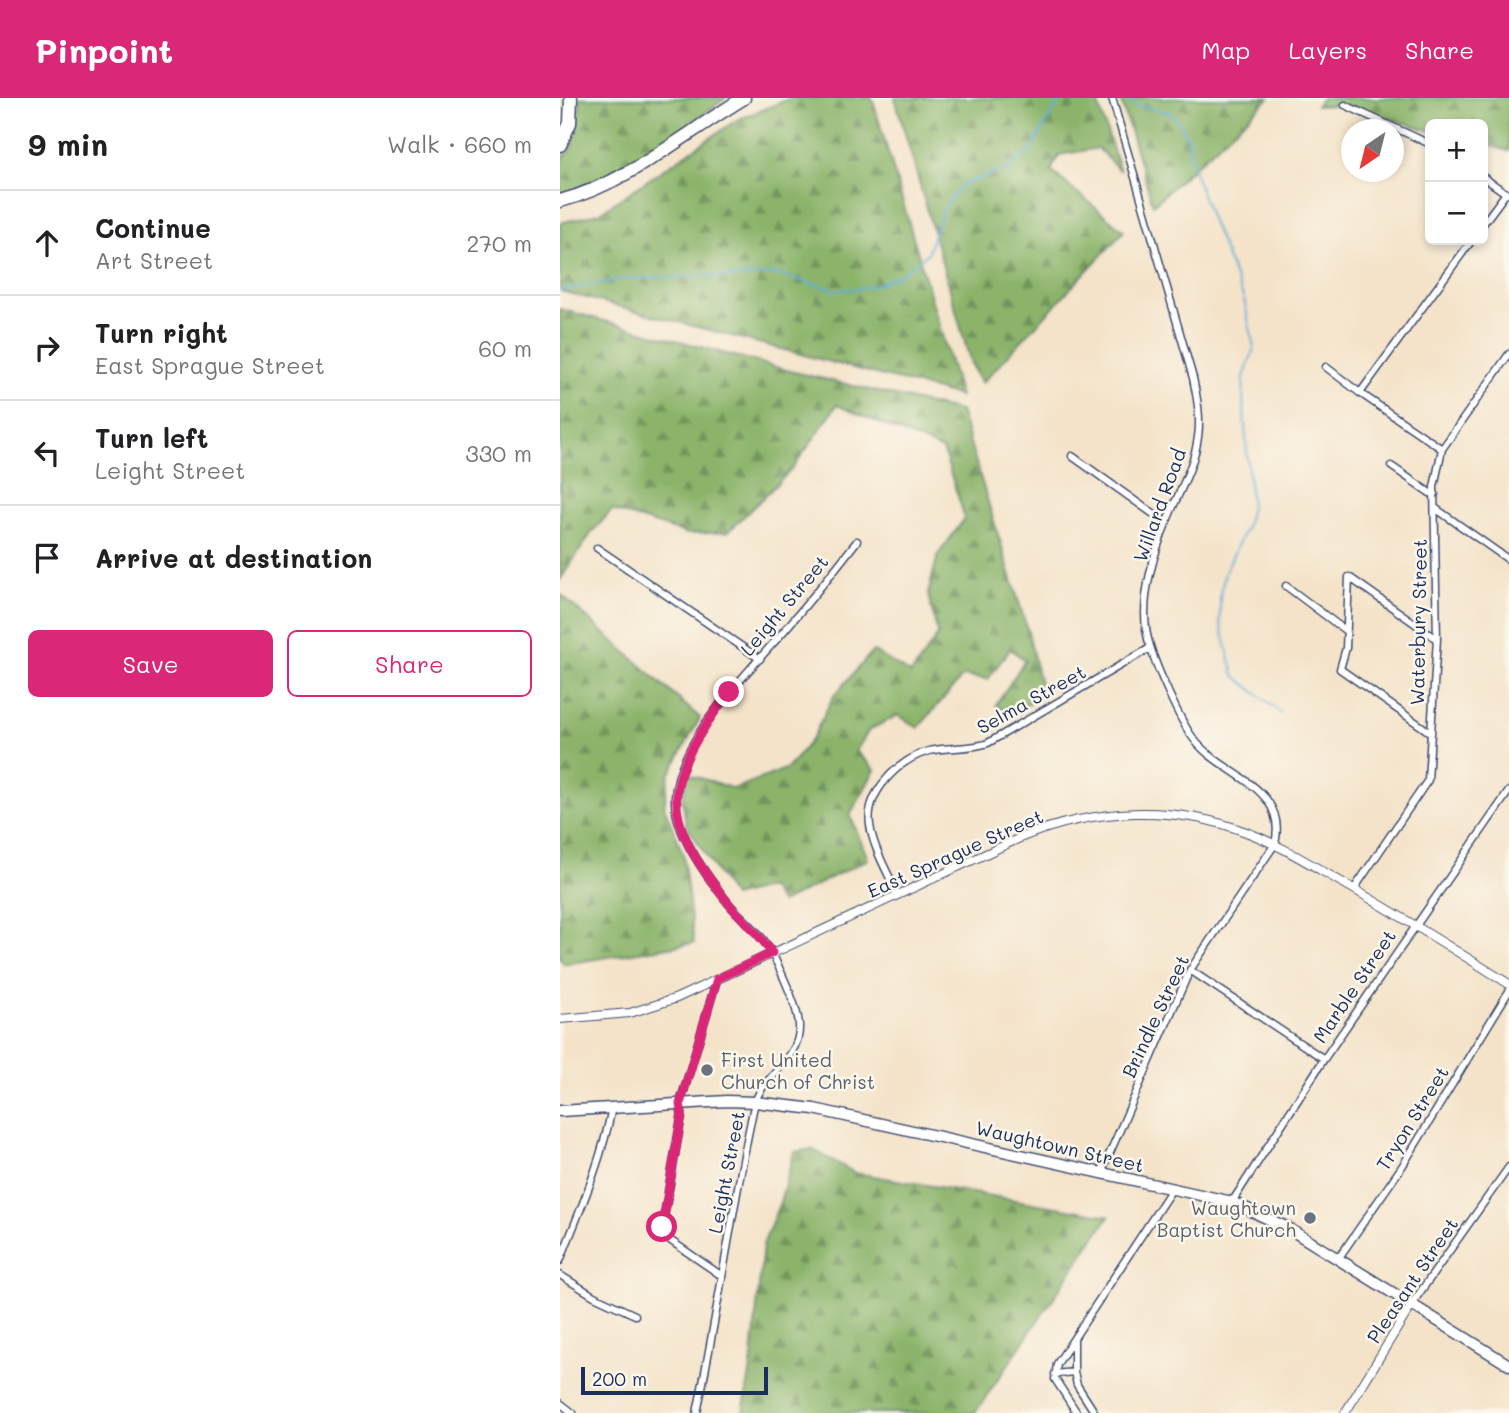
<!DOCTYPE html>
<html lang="en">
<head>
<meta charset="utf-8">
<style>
  :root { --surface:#fff; --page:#f6f6f6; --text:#202124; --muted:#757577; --line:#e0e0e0; --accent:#db2777 }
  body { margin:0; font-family:Mali,sans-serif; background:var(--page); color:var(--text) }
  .controls { position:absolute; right:21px; top:21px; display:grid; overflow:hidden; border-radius:10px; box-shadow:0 4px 10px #0003 }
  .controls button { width:63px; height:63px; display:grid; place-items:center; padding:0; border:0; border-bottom:2px solid var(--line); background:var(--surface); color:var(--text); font:35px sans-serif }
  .compass { position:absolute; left:781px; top:21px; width:63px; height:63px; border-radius:50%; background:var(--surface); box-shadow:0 4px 10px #0003; rotate:215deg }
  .scale { position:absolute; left:21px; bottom:18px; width:187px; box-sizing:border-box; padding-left:7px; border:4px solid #1b2f5e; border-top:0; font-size:19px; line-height:24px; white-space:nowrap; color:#1b2f5e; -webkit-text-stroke:5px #fbf7ec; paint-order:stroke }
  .stop { position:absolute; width:21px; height:21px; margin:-16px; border:5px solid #db2777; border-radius:50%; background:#fff }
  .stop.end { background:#db2777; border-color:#fff; box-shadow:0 2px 7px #0008 }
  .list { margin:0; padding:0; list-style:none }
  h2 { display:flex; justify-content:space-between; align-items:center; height:91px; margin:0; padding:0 28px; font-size:30px }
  h2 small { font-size:23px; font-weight:400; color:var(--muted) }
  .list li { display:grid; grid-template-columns:46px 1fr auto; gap:21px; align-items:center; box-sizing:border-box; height:105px; padding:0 28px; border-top:2px solid var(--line) }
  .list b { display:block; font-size:26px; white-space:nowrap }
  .list p { margin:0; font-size:23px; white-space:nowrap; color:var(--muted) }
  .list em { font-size:23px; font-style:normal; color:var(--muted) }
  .actions { display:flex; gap:14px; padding:21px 28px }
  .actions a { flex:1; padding:16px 0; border:2px solid var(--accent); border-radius:10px; text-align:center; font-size:24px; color:var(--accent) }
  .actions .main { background:var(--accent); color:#fff }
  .icon { flex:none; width:38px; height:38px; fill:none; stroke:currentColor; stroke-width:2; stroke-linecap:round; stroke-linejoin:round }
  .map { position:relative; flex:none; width:949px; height:1315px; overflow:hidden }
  header { display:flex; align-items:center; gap:42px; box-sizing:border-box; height:98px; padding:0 35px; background:var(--accent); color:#fff }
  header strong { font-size:33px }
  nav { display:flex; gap:38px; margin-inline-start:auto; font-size:24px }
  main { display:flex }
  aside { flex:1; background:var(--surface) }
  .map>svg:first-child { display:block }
</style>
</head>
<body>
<header>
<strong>Pinpoint</strong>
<nav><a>Map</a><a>Layers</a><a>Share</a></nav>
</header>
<main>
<aside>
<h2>9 min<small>Walk · 660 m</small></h2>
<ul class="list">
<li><svg class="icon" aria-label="ahead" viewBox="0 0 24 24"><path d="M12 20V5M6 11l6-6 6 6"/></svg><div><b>Continue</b><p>Art Street</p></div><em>270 m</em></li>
<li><svg class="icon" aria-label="right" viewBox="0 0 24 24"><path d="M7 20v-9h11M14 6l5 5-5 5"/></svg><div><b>Turn right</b><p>East Sprague Street</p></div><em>60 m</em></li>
<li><svg class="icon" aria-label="left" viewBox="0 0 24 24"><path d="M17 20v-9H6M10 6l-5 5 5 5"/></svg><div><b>Turn left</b><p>Leight Street</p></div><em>330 m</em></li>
<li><svg class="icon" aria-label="arrive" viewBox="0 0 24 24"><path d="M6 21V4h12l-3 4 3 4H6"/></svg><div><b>Arrive at destination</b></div></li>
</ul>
<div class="actions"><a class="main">Save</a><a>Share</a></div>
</aside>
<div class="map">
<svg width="949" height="1315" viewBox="0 0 949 1315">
  <defs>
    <pattern id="forest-firs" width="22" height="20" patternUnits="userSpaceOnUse" patternTransform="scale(1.75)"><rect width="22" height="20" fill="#8bb46a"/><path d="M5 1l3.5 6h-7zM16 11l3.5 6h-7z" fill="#71935a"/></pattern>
  </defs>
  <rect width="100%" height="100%" fill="#fbf7ec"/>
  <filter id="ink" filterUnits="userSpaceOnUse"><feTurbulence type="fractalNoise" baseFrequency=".0143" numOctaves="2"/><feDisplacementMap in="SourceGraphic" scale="14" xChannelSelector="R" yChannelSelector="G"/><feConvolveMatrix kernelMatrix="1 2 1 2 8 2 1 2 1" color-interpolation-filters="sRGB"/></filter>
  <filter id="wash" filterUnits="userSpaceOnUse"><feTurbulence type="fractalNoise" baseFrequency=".00686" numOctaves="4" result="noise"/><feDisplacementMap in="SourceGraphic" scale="28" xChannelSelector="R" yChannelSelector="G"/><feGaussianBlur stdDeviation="1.57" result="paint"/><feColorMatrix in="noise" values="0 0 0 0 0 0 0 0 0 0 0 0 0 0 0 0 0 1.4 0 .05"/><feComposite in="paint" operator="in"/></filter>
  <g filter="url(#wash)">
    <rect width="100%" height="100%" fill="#f4e3c9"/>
    <path fill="url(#forest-firs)" stroke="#537264" stroke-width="2" d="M 20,0 L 166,0 C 119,34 56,83 0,97 L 0,63 C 19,46 19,24 20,0 Z
      M 231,0 L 312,0 L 400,298 L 0,193 L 0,125 L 39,115 L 177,22 Z
      M 335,0 L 536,0 L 560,73 L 538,50 L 499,57 L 491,73 L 564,133 L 422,285 L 412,269 Z
      M 560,0 L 709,0 L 593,107 Z
      M 762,0 L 949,0 L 949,53 L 923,46 L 923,26 L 870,26 L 870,33 L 785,7 L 756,8 Z
      M 0,211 L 234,274 L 400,313 L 468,534 L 482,595 L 453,618 L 436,607 L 465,562 L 450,551 L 428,581 L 403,578 L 358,630 L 338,617 L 309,632 L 296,653 L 315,672 L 290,717 L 308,761 L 221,805 L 209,789 L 173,799 L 126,726 L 122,701 L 128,676 L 174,691 L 228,670 L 252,641 L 273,599 L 313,553 L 351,576 L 378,537 L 368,496 L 378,457 L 405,420 L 383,352 L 277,307 L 233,370 L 168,434 L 128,436 L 52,412 L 32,434 L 0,482 Z
      M 0,496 L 140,620 L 109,677 L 104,708 L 123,756 L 134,845 L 5,866 L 0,861 Z
      M 252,1051 L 295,1075 L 549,1118 L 415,1315 L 183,1315 L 191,1270 L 203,1147 L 220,1104 L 234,1054 Z"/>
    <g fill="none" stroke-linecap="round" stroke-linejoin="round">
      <path stroke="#5cabd6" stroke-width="2" d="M 563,0 L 579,8 L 610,15 L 619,24 L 627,39 L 635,76 L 651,121 L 684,201 L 694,250 L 684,279 L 683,301 L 691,409 L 686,429 L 665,474 L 660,498 L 660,524 L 674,577 L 721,615
        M 0,192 L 63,181 L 144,178 L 175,179 L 216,176 L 276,192 L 297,191 L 318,186 L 342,175 L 367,156 L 384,110 L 402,87 L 448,70 L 471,53 L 485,26 L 497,7 L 505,0"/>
    </g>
  </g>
  <g filter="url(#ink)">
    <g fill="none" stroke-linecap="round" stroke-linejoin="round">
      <defs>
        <path id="minor" d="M 785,7 L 870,46
          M 923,79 L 947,96
          M 923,126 L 946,95
          M 766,269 L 800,295 L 882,351
          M 800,295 L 912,142
          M 512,358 L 606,425
          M 831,368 L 870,395 L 875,396
          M 875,410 L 949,462
          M 37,450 L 200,561
          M 789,479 L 786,550 L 780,571 L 871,635
          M 789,479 L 877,541
          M 726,488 L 786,533
          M 794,791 L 868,682 L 877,541 L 874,389 L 882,351 L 949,256
          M 338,797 C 328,775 313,750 310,727 C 305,694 340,661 369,653 C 388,648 409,652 428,645 L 590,550
          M 630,872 L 764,961
          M 157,881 L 120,1006 L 122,1016 L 101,1136 L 162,1178
          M 541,1075 L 630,872 L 715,746 C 729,687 660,678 633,640 C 619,621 597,571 590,548 C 577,510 592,460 607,423 C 618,395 634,370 638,339 C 641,319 637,300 633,280 L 552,0
          M 672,1104 L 764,961 L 949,693
          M 778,1161 L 843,1067 L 949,893
          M 0,1163 C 20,1112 42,1063 52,1009
          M 0,1177 L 34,1198 L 75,1217
          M 851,1207 L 949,1069
          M 514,1242 L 514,1274 L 517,1287 L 535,1315
          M 495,1276 L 514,1274
          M 0,1305 L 13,1315
          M 137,1315 C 158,1213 172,1110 194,1008 C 201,977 241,963 239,927 C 238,908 214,855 202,840 C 192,827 179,818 169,806 C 148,780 113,734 115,699 C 118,641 187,576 223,534 C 249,504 273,474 297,443
          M 517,1315 L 495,1281 L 497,1266 L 612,1091"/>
        <path id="tertiary" d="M 0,921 L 70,915 L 117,900 L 462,739 C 535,710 613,706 686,734 C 721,747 753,768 785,786 C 841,818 895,852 949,886
          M 785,1315 L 851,1208"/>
        <path id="primary" d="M 0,1013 L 167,1003 L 195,1004 L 254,1011 L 672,1104 L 728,1130 L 949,1267"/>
        <path id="motorway" d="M 0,47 L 10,25 L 11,0
          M 0,103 C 68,85 124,36 184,0"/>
      </defs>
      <use href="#minor" stroke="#3c4a6e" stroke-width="9"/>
      <use href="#tertiary" stroke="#3c4a6e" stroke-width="10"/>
      <use href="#primary" stroke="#3c4a6e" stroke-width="13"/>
      <use href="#motorway" stroke="#3c4a6e" stroke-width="15"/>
      <use href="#minor" stroke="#fff" stroke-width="6"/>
      <use href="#tertiary" stroke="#fff" stroke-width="8"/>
      <use href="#primary" stroke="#fff" stroke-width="10"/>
      <use href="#motorway" stroke="#fff" stroke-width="12"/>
    </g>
  </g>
  <g fill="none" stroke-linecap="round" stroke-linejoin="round" filter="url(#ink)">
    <path stroke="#db2777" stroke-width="9" d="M 102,1129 L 122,1016 L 120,1006 L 157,881 L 212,855 C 200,836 184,824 170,807 C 96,716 102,685 169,594"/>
  </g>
  <g fill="#6b7280" stroke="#fbf7ec" stroke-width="2.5">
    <circle cx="147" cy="972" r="7"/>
    <circle cx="750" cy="1120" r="7"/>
  </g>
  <g text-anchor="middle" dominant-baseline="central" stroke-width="5" stroke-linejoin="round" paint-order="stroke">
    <g font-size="19" fill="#1b2f5e" stroke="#fbf7ec">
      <text transform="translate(599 407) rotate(-70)">Willard Road</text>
      <text transform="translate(224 507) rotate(-50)">Leight Street</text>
      <text transform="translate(858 524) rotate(-89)">Waterbury Street</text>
      <text transform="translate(471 601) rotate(-29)">Selma Street</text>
      <text transform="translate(395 755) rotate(-24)">East Sprague Street</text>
      <text transform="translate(794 888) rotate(-56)">Marble Street</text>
      <text transform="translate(595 918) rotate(-65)">Brindle Street</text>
      <text transform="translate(852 1020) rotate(-58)">Tryon Street</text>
      <text transform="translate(500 1048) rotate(13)">Waughtown Street</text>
      <text transform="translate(166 1074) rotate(-79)">Leight Street</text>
      <text transform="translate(852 1182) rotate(-56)">Pleasant Street</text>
    </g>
    <g font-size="19" fill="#5b616d" stroke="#fbf7ec" text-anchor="start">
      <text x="161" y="961">First United<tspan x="161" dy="22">Church of Christ</tspan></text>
      <text x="736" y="1109" text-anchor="end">Waughtown<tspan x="736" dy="22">Baptist Church</tspan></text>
    </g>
  </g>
</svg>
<div class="controls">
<button>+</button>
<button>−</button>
</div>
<svg class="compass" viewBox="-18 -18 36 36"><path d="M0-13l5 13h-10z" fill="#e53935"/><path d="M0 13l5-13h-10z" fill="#757577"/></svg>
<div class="scale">200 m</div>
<div class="stop" style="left:102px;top:1129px"></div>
<div class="stop end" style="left:169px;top:594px"></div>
</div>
</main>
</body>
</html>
